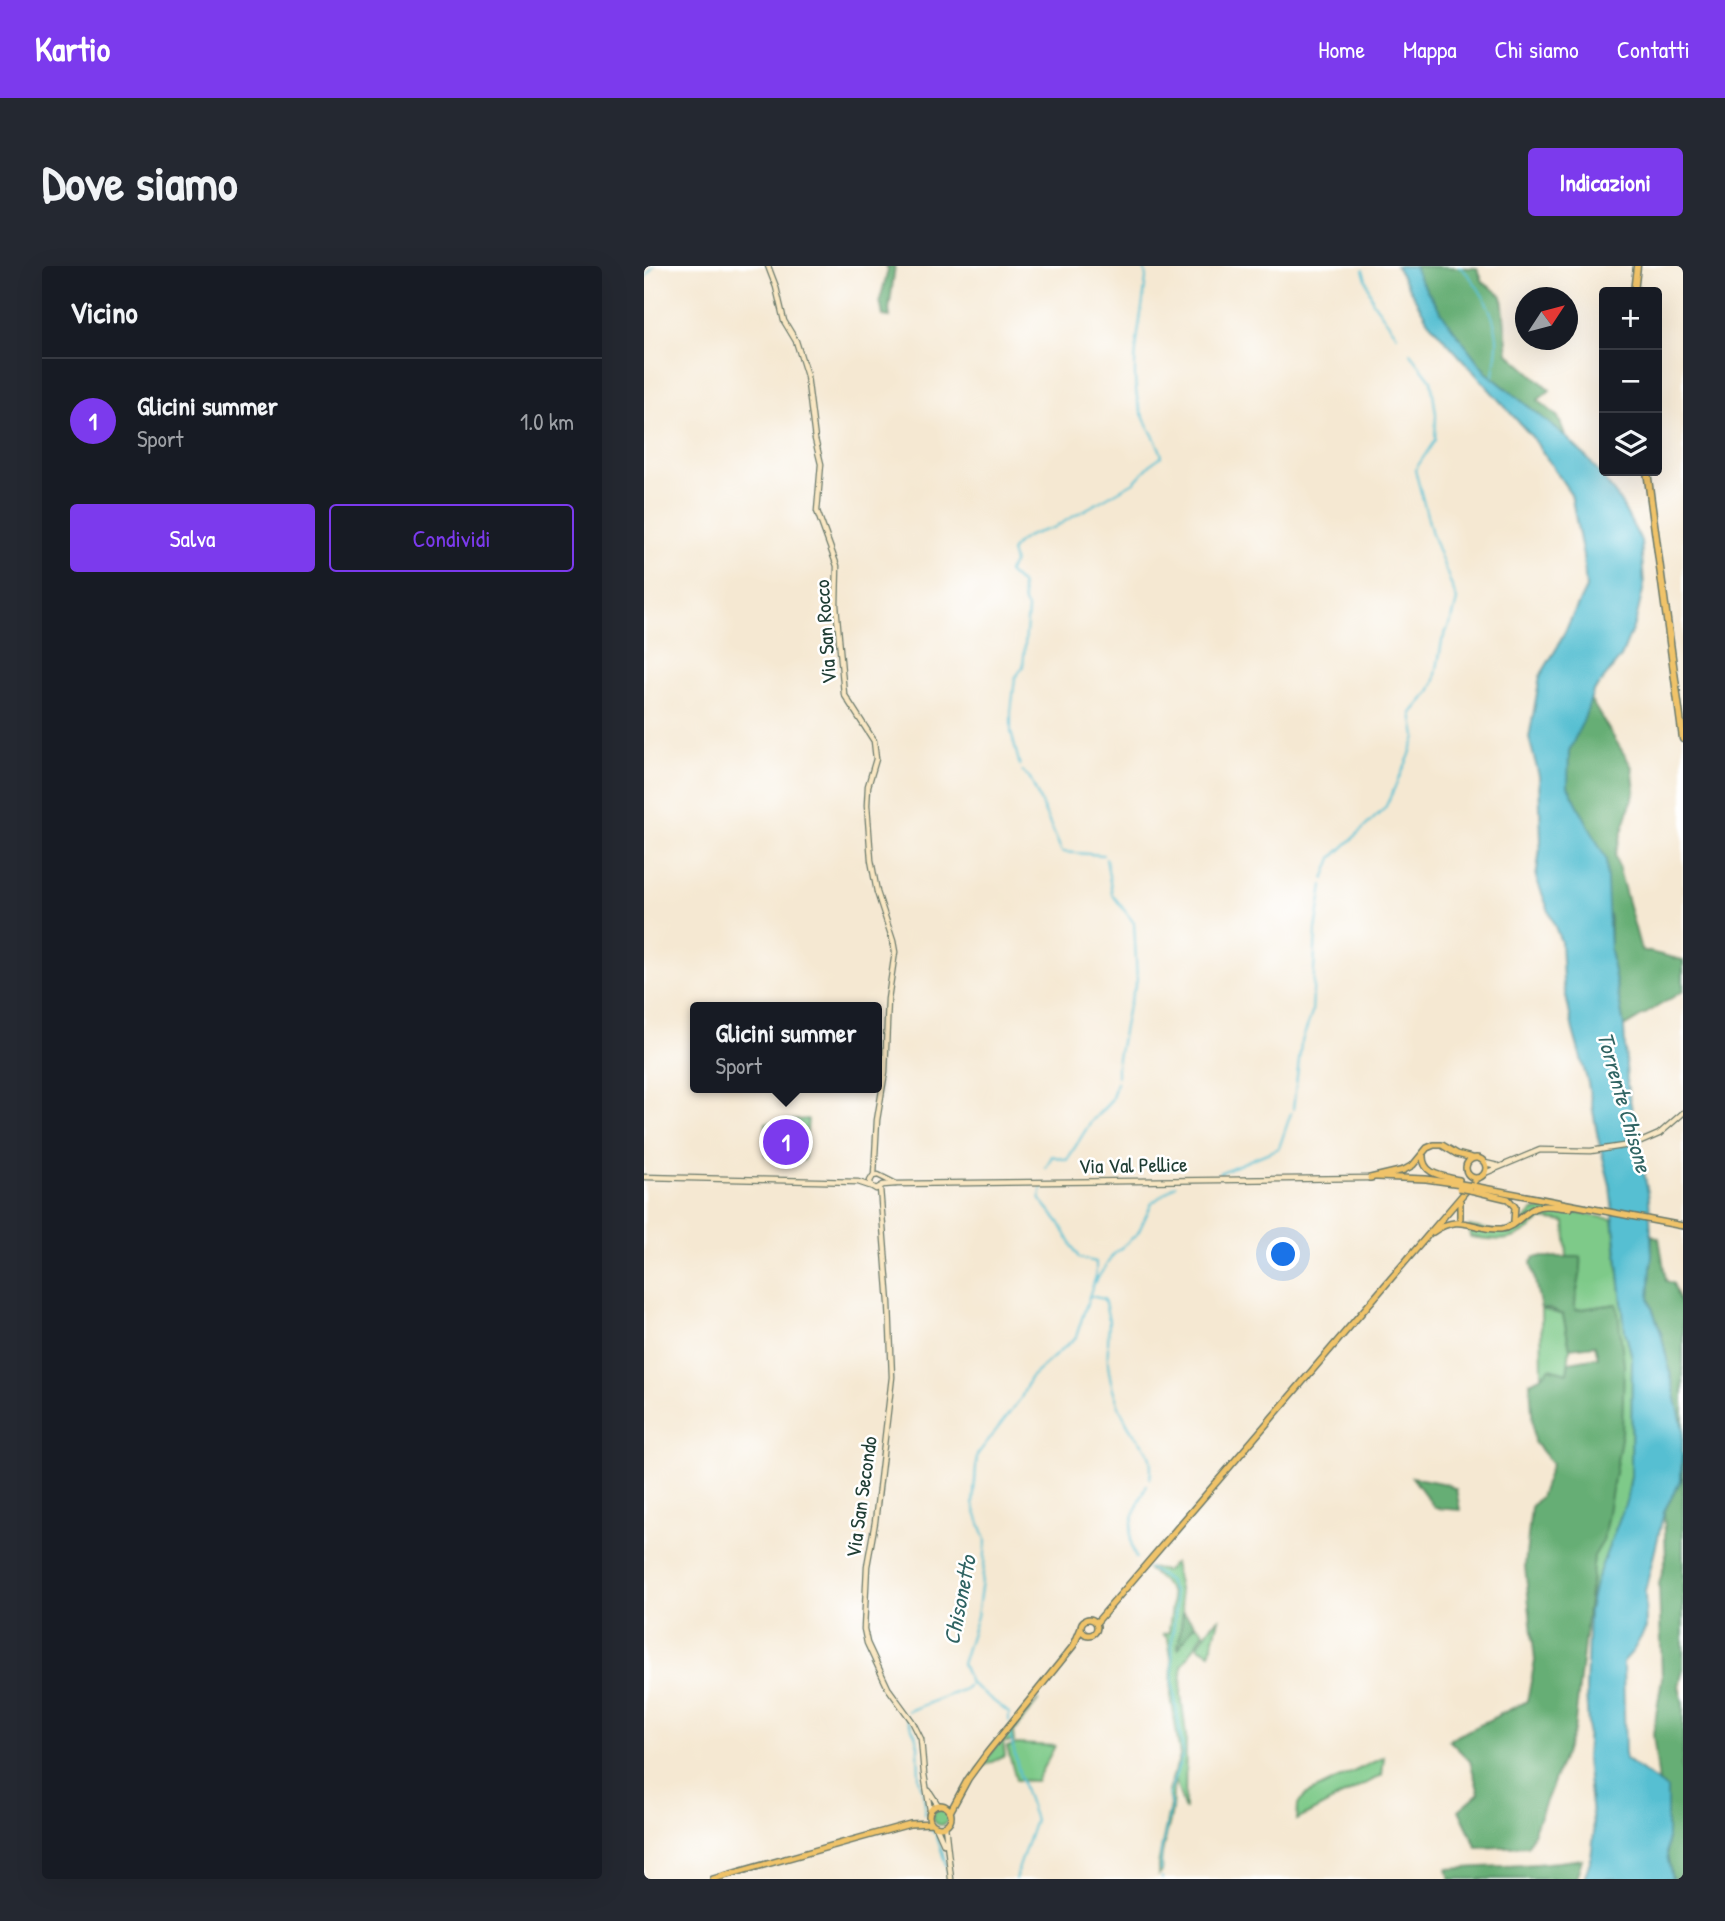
<!DOCTYPE html>
<html lang="it">
<head>
<meta charset="utf-8">
<style>
  :root { --surface:#171b24; --page:#242831; --text:#f1f3f6; --muted:#9ea1a6; --line:#363941; --accent:#7c3aed }
  body { margin:0; font-family:"Patrick Hand",sans-serif; background:var(--page); color:var(--text) }
  .controls { position:absolute; right:21px; top:21px; display:grid; overflow:hidden; border-radius:7px; box-shadow:0 7px 28px #0002 }
  .controls button { width:63px; height:63px; display:grid; place-items:center; padding:0; border:0; border-bottom:2px solid var(--line); background:var(--surface); color:var(--text); font:35px sans-serif }
  .compass { position:absolute; left:871px; top:21px; width:63px; height:63px; border-radius:50%; background:var(--surface); box-shadow:0 7px 28px #0002; rotate:54deg }
  .you { position:absolute; left:640px; top:989px; width:24px; height:24px; margin:-18px; border:5px solid #fff; border-radius:50%; background:#1a73e8; box-shadow:0 0 0 10px #1a73e833 }
  .badge { display:grid; place-items:center; width:46px; height:46px; border-radius:50%; background:var(--accent); color:#fff; font-size:23px; font-weight:700 }
  .pin { position:absolute; translate:-50% -50%; border:4px solid #fff; box-shadow:0 2px 7px #0006 }
  .popup { position:absolute; left:46px; top:736px; width:192px; height:91px; box-sizing:border-box; display:grid; place-content:center; border-radius:7px; background:var(--surface); filter:drop-shadow(0 2px 5px #0005); font-size:23px; white-space:nowrap; color:var(--muted) }
  .popup b { font-size:26px; color:var(--text) }
  .popup::after { content:''; position:absolute; left:50%; top:100%; margin-left:-14px; border:14px solid transparent; border-top-color:var(--surface) }
  .list { margin:0; padding:0; list-style:none }
  h2 { display:flex; justify-content:space-between; align-items:center; height:91px; margin:0; padding:0 28px; font-size:30px }
  h2 small { font-size:23px; font-weight:400; color:var(--muted) }
  .list li { display:grid; grid-template-columns:46px 1fr auto; gap:21px; align-items:center; box-sizing:border-box; height:126px; padding:0 28px; border-top:2px solid var(--line) }
  .list b { display:block; font-size:26px; white-space:nowrap }
  .list p { margin:0; font-size:23px; white-space:nowrap; color:var(--muted) }
  .list em { font-size:23px; font-style:normal; color:var(--muted) }
  .actions { display:flex; gap:14px; padding:21px 28px }
  .actions a { flex:1; padding:16px 0; border:2px solid var(--accent); border-radius:7px; text-align:center; font-size:24px; color:var(--accent) }
  .actions .main { background:var(--accent); color:#fff }
  .icon { flex:none; width:38px; height:38px; fill:none; stroke:currentColor; stroke-width:2; stroke-linecap:round; stroke-linejoin:round }
  .map { position:relative; flex:none; width:1039px; height:1613px; overflow:hidden; border-radius:7px }
  header { display:flex; align-items:center; gap:42px; box-sizing:border-box; height:98px; padding:0 35px; background:var(--accent); color:#fff }
  header strong { font-size:33px }
  nav { display:flex; gap:38px; margin-inline-start:auto; font-size:24px }
  .intro { display:flex; align-items:center; justify-content:space-between; box-sizing:border-box; height:168px; padding:0 42px }
  h1 { margin:0; font-size:49px }
  .button { padding:18px 32px; border-radius:7px; background:var(--accent); color:#fff; font-size:24px; font-weight:700 }
  main { display:flex; gap:42px; padding:0 42px }
  aside { flex:1; background:var(--surface); border-radius:7px; box-shadow:0 7px 28px #0002 }
  .map>svg:first-child { display:block }
</style>
</head>
<body>
<header>
<strong>Kartio</strong>
<nav><a>Home</a><a>Mappa</a><a>Chi siamo</a><a>Contatti</a></nav>
</header>
<div class="intro"><h1>Dove siamo</h1><a class="button">Indicazioni</a></div>
<main>
<aside>
<h2>Vicino<small></small></h2>
<ul class="list">
<li><span class="badge">1</span><div><b>Glicini summer</b><p>Sport</p></div><em>1.0 km</em></li>
</ul>
<div class="actions"><a class="main">Salva</a><a>Condividi</a></div>
</aside>
<div class="map">
<svg width="1039" height="1613" viewBox="0 0 1039 1613">
  <rect width="100%" height="100%" fill="#fff"/>
  <filter id="ink" filterUnits="userSpaceOnUse"><feTurbulence type="fractalNoise" baseFrequency=".0143" numOctaves="2"/><feDisplacementMap in="SourceGraphic" scale="14" xChannelSelector="R" yChannelSelector="G"/><feConvolveMatrix kernelMatrix="1 2 1 2 8 2 1 2 1" color-interpolation-filters="sRGB"/></filter>
  <filter id="wash" filterUnits="userSpaceOnUse"><feTurbulence type="fractalNoise" baseFrequency=".00686" numOctaves="4" result="noise"/><feDisplacementMap in="SourceGraphic" scale="28" xChannelSelector="R" yChannelSelector="G"/><feGaussianBlur stdDeviation="1.57" result="paint"/><feColorMatrix in="noise" values="0 0 0 0 0 0 0 0 0 0 0 0 0 0 0 0 0 1.4 0 .05"/><feComposite in="paint" operator="in"/></filter>
  <g filter="url(#wash)">
    <rect width="100%" height="100%" fill="#f5e8d2"/>
    <path fill="#7eca89" stroke="#4e845e" stroke-width="2" d="M 164,853 L 160,894 L 144,895 L 142,889 L 121,889 L 122,857 Z
      M 903,942 L 969,953 L 981,1065 L 988,1091 L 987,1210 L 983,1233 L 951,1319 L 945,1344 L 950,1289 L 959,1275 L 973,1038 L 930,1044 C 931,1026 939,1010 937,991 L 923,991 L 921,956 L 898,953 C 869,978 861,975 826,971 L 825,960 L 860,967 L 873,961 L 889,945 Z
      M 897,1043 L 919,1049 L 926,1082 L 923,1108 L 898,1110 Z
      M 530,1297 L 539,1346 L 534,1382 L 551,1358 L 560,1366 L 538,1400 L 537,1429 L 542,1470 L 541,1540 L 541,1545 L 531,1514 C 528,1525 529,1533 528,1543 C 526,1564 514,1585 518,1606 L 514,1609 L 514,1599 L 526,1539 L 524,1525 L 536,1490 L 527,1429 L 528,1397 L 524,1373 L 519,1368 L 525,1367 C 528,1329 536,1327 503,1303 L 506,1302 L 522,1305 Z
      M 575,1353 L 566,1387 L 554,1381 L 554,1379 L 567,1360 Z
      M 395,1434 L 369,1467 L 370,1476 L 359,1476 L 361,1490 L 343,1498 L 333,1505 L 364,1466 Z
      M 373,1478 L 411,1480 L 392,1515 L 372,1514 L 363,1481 Z
      M 740,1491 L 738,1509 L 653,1554 L 654,1539 L 661,1529 Z
      M289 1551a8 8 0 1 1 16 0a8 8 0 1 1-16 0Z"/>
    <path fill="#66ae75" stroke="#427654" stroke-width="2" d="M 242,0 L 251,0 L 245,44 L 246,51 L 239,50 L 236,34 L 244,4 Z
      M 770,0 L 833,2 L 839,16 L 858,30 L 864,87 L 906,124 L 894,134 L 914,151 L 922,171 L 842,106 L 804,57 L 776,14 Z
      M 946,433 L 988,501 L 991,524 L 971,589 L 997,684 L 1039,694 L 1039,725 L 980,761 L 966,684 L 966,652 L 923,520 L 925,485 Z
      M 1008,969 L 1015,972 L 1022,1015 L 1029,1017 L 1039,1045 L 1039,1163 L 1017,1067 L 1005,1033 Z
      M 891,991 L 937,991 C 939,1009 930,1025 931,1044 L 973,1038 L 980,1099 L 978,1167 L 959,1275 L 950,1290 L 930,1465 L 884,1580 L 833,1582 L 815,1544 L 835,1527 L 826,1495 L 805,1474 L 883,1435 L 891,1395 L 881,1300 L 887,1241 L 896,1231 L 908,1198 L 890,1176 L 886,1116 L 898,1110 L 906,1102 L 923,1107 L 925,1096 L 954,1091 L 951,1079 L 926,1082 L 919,1049 L 905,1043 L 897,1043 L 887,996 Z
      M 1039,1188 L 1039,1403 L 1035,1420 L 1039,1438 L 1039,1495 L 1037,1500 L 1039,1508 L 1039,1613 L 1028,1613 L 1023,1589 L 1023,1523 L 1015,1517 L 1009,1468 L 1018,1412 L 1015,1318 L 1022,1292 L 1020,1245 L 1037,1214 Z
      M 768,1211 L 802,1218 L 812,1223 L 816,1244 L 791,1242 Z
      M 539,1346 L 551,1358 L 534,1383 Z
      M 938,1593 L 932,1613 L 806,1613 L 803,1603 C 848,1600 894,1600 938,1593 Z"/>
    <path fill="#56bfd2" stroke="#3a7e83" stroke-width="2" d="M 752,0 L 770,0 L 776,14 L 804,56 L 842,106 L 922,171 L 944,193 L 975,233 L 997,275 L 1000,320 L 992,354 L 977,391 L 949,426 L 940,453 L 925,485 L 924,520 L 962,593 L 966,684 L 980,761 L 983,818 L 1005,932 L 1008,988 L 1005,1033 L 1017,1067 L 1039,1163 L 1037,1214 L 1020,1245 L 1013,1276 L 1001,1325 L 1002,1362 L 989,1385 L 979,1396 L 981,1493 L 1023,1523 L 1023,1589 L 1028,1613 L 940,1613 L 947,1592 L 950,1567 L 942,1494 L 944,1460 L 942,1425 L 945,1344 L 951,1317 L 983,1233 L 987,1210 L 988,1091 L 981,1065 L 966,919 L 954,872 L 944,817 L 929,764 L 919,715 L 917,676 L 892,612 L 897,575 L 895,510 L 885,472 L 896,410 L 914,380 L 942,322 L 939,290 L 927,228 L 889,172 L 784,55 Z"/>
    <g fill="none" stroke-linecap="round" stroke-linejoin="round">
      <path stroke="#56bfd2" stroke-width="2" d="M 815,0 C 834,16 851,47 853,72 C 854,84 850,98 849,110
        M 719,4 L 729,36 L 753,69
        M 0,13 L 10,0
        M 376,500 L 367,466 L 367,446 L 371,412 L 379,401 L 384,344 L 380,337 L 377,318 L 364,306 L 370,296 L 367,286 C 374,271 394,266 409,262 L 490,216 L 509,196 L 518,190 C 513,171 498,155 494,136 C 485,96 498,52 502,12 L 500,0
        M 378,505 L 386,512 L 418,586 L 459,589
        M 462,592 L 468,628 L 490,657 L 493,714 L 483,745 L 473,797 L 473,810
        M 680,613 L 688,592 L 741,542 L 765,491 L 772,471 L 768,447 L 786,426 L 791,414 L 798,375 L 809,350 L 813,334 L 788,268 L 771,204 L 791,174 L 792,148 L 787,114 L 766,87
        M 649,843 L 657,778 L 668,747 L 672,664 L 679,619
        M 402,902 L 408,890 L 423,894 L 446,857 L 467,835 L 473,815
        M 575,907 L 635,882 L 647,847
        M 451,1016 L 469,989 L 494,967 L 508,937 L 532,919
        M 446,1030 L 460,1033 L 465,1054 L 464,1078
        M 464,1081 C 462,1105 471,1133 482,1155 C 495,1182 511,1178 506,1213
        M 492,1292 C 479,1266 492,1242 503,1219
        M 504,1302 L 524,1314 L 530,1328 L 532,1340 L 528,1374 L 529,1420 L 539,1487 L 525,1528 L 527,1541 L 517,1585 L 516,1605
        M 264,1445 L 321,1423 L 326,1418
        M 261,1449 L 271,1468 L 274,1479 L 275,1512 L 281,1536 L 280,1549
        M 365,1455 L 365,1447 L 326,1417 L 318,1398 L 333,1350 L 340,1300 L 342,1274 L 329,1238 L 333,1189 L 377,1132 L 386,1112 L 432,1071 L 452,1009 L 452,996 L 435,992 L 415,956 L 396,933 L 398,920
        M 365,1464 L 376,1510 L 391,1554 L 371,1613
        M 283,1560 L 292,1568 L 304,1605
        M 518,1611 L 518,1613"/>
    </g>
  </g>
  <g filter="url(#ink)">
    <g fill="none" stroke-linecap="round" stroke-linejoin="round">
      <defs>
        <path id="secondary" d="M 124,0 L 132,21 L 140,55 L 152,75 L 163,110 L 171,173 L 177,198 L 173,245 L 193,300 L 192,339 L 200,428 L 230,475 L 232,493 L 224,520 L 223,539 L 227,594 L 233,626 L 249,675 L 251,686 L 244,733 L 241,806 L 233,854 L 230,909
          M 841,897 L 854,900
          M 841,907 L 896,884 L 947,885 L 992,878 L 1015,868 L 1039,847
          M 0,911 L 214,916 L 226,920
          M 252,918 L 234,909 L 229,910 L 226,915 L 227,920 L 232,923 L 239,919 L 252,918 L 726,912
          M 236,922 L 245,1037 L 248,1111 L 231,1256 L 223,1300 L 220,1363 L 223,1377 L 244,1422 L 268,1455 L 277,1473 L 280,1508 L 286,1544
          M 285,1525 L 294,1539
          M 301,1559 L 307,1613
          M 292,1560 L 300,1578"/>
        <path id="primary" d="M 779,889 C 778,909 799,910 815,914
          M822 902a10 10 0 1 1 20 0a10 10 0 1 1-20 0Z
          M 733,911 L 782,913 L 817,918
          M 726,912 L 760,904 L 769,899 L 783,882 L 790,879 L 798,879 L 813,888 L 828,892
          M 829,920 L 1039,960
          M 826,924 L 864,933 L 871,941 L 870,955
          M 816,934 L 816,952
          M 789,966 C 817,946 829,965 857,963 C 872,962 880,944 894,941 C 903,938 916,942 926,942
          M437 1361a8 8 0 1 1 16 0a8 8 0 1 1-16 0Z
          M 452,1357 L 833,912
          M285 1550a11 11 0 1 1 22 0a11 11 0 1 1-22 0Z
          M 306,1546 L 324,1513 L 343,1487 L 430,1379 L 437,1362
          M 69,1613 L 266,1558 L 287,1557"/>
        <path id="highway" d="M 990,26 L 993,0
          M 1003,205 L 1039,473"/>
      </defs>
      <use href="#secondary" stroke="#6a796b" stroke-width="7"/>
      <use href="#primary" stroke="#6a796b" stroke-width="8"/>
      <use href="#highway" stroke="#6a796b" stroke-width="9"/>
      <use href="#secondary" stroke="#f9e7c3" stroke-width="4.5"/>
      <use href="#primary" stroke="#f0c369" stroke-width="5"/>
      <use href="#highway" stroke="#f0c369" stroke-width="6"/>
      <defs>
        <path id="primary-bridge" d="M 817,918 L 829,920
          M 815,922 L 826,924"/>
      </defs>
      <use href="#primary-bridge" stroke="#6a796b" stroke-width="8" stroke-linecap="butt"/>
      <use href="#primary-bridge" stroke="#f0c369" stroke-width="5"/>
    </g>
  </g>
  <g text-anchor="middle" dominant-baseline="central" stroke-width="5" stroke-linejoin="round" paint-order="stroke">
    <g font-size="21" fill="#1f3d34" stroke="#fff">
      <text transform="translate(181 366) rotate(-94)">Via San Rocco</text>
      <text transform="translate(489 899) rotate(-1)">Via Val Pellice</text>
      <text transform="translate(217 1231) rotate(-82)">Via San Secondo</text>
    </g>
    <g font-size="23" font-style="italic" fill="#306463" stroke="#fff">
      <text transform="translate(981 836) rotate(74)">Torrente Chisone</text>
      <text transform="translate(315 1334) rotate(-79)">Chisonetto</text>
    </g>
  </g>
</svg>
<div class="controls">
<button>+</button>
<button>−</button>
<button><svg class="icon" aria-label="layers" viewBox="0 0 24 24"><path d="M12 4l9 5-9 5-9-5zM3 14l9 5 9-5"/></svg></button>
</div>
<svg class="compass" viewBox="-18 -18 36 36"><path d="M0-13l5 13h-10z" fill="#e53935"/><path d="M0 13l5-13h-10z" fill="#9ea1a6"/></svg>
<div class="you"></div>
<div class="pin badge" style="left:142px;top:876px">1</div>
<div class="popup"><b>Glicini summer</b>Sport</div>
</div>
</main>
</body>
</html>
